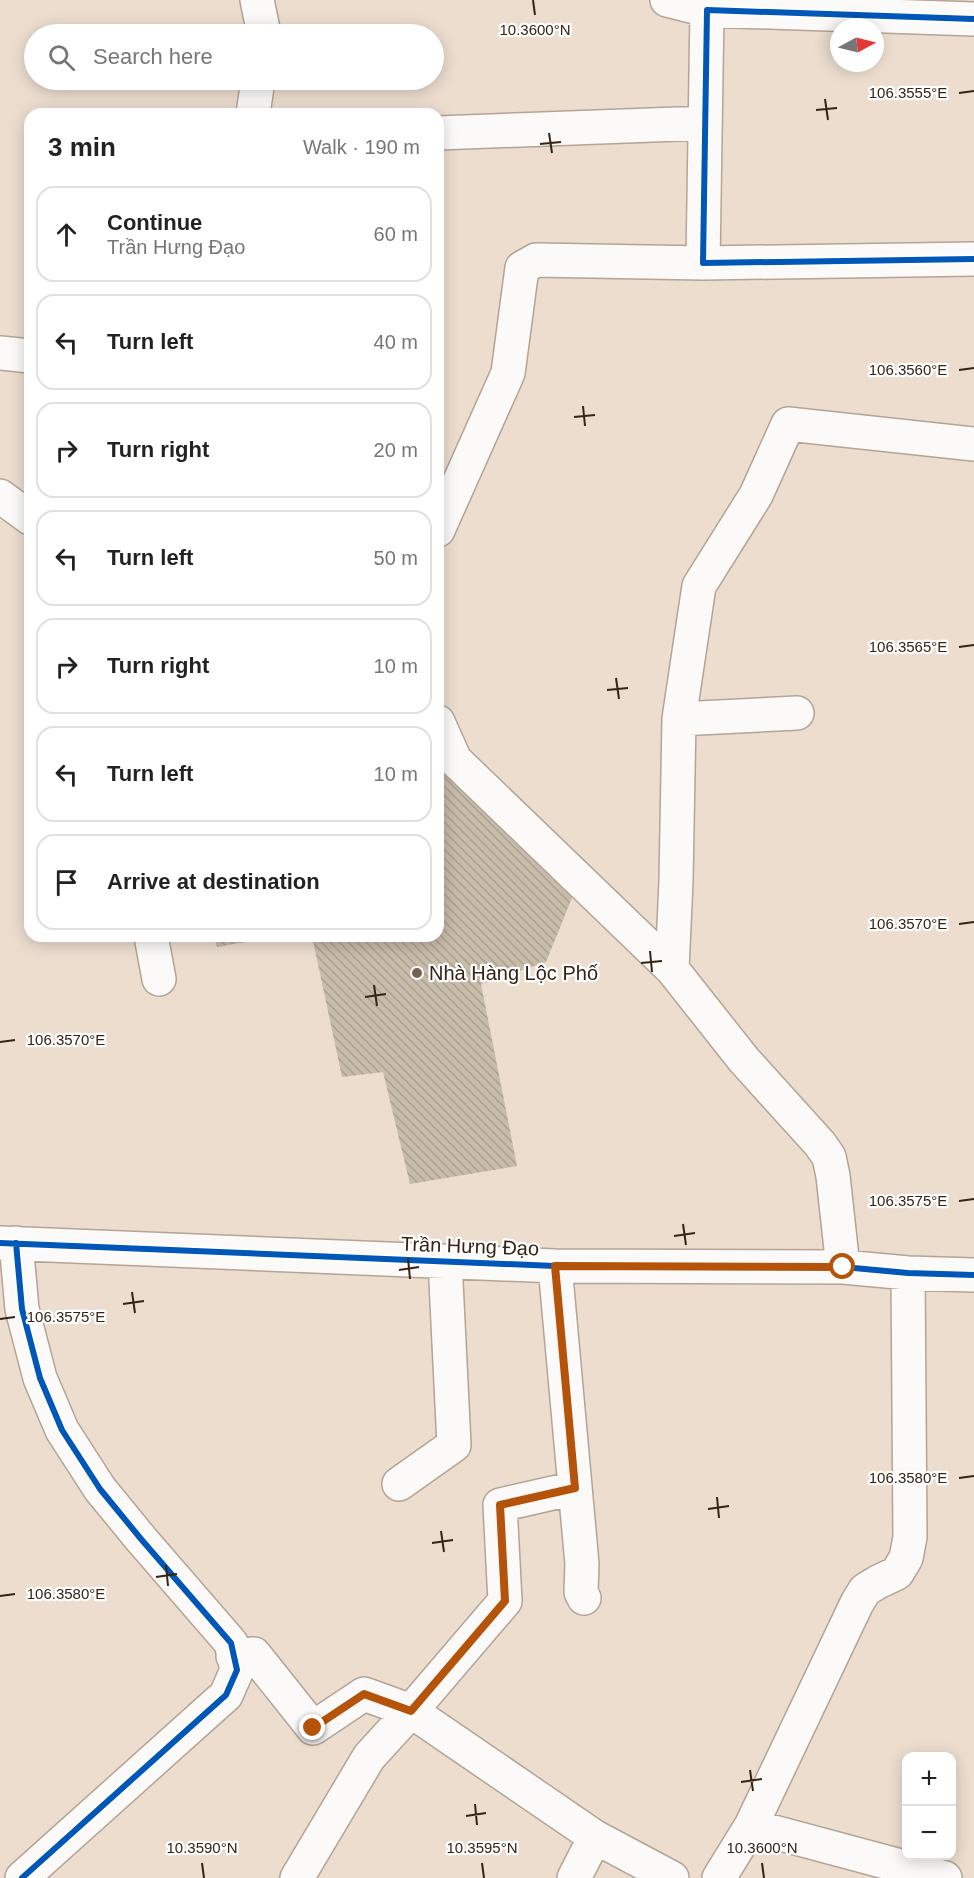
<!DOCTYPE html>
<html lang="en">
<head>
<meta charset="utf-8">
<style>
  :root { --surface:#fff; --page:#f2f2f2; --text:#222; --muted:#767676; --line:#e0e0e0 }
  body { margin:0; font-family:Arial,sans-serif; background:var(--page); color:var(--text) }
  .controls { position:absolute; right:18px; bottom:18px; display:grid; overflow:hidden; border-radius:12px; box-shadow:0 3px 15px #0003 }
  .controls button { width:54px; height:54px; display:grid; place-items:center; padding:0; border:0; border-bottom:2px solid var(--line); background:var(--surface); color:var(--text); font:30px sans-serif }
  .compass { position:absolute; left:830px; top:18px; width:54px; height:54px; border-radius:50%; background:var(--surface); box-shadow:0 3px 15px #0003; rotate:83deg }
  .stop { position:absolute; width:18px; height:18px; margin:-14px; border:4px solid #b45309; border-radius:50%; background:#fff }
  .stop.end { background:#b45309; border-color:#fff; box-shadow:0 2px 6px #0008 }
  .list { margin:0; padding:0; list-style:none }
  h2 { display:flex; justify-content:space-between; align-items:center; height:78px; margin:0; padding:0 24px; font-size:26px }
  h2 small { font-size:20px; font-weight:400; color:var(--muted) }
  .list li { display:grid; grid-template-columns:39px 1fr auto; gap:18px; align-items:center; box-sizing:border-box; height:96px; margin:0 12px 12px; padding:0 12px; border:2px solid var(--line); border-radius:18px }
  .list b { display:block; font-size:22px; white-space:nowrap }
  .list p { margin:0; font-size:20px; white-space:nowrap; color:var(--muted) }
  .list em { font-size:20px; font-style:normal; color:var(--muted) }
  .icon { flex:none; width:33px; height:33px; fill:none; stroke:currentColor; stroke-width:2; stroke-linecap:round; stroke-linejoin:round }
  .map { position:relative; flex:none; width:974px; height:1878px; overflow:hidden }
  .search { position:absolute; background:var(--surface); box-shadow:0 3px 15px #0003; left:24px; top:24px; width:420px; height:66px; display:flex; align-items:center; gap:15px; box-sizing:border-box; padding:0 21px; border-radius:33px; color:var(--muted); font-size:22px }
  .panel { position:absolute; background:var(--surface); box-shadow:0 3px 15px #0003; left:24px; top:108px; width:420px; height:834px; border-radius:18px }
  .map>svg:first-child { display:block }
</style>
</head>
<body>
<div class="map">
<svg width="974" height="1878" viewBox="0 0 974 1878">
  <defs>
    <pattern id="building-back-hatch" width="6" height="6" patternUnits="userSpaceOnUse" patternTransform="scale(1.5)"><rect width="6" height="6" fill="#c7bbaa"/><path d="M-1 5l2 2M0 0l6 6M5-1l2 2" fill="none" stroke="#aca091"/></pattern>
  </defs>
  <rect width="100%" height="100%" fill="#ecddcf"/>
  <path fill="url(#building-back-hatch)" d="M 438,750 L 578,883 L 546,962 L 481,984 L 517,1166 L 410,1184 L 383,1072 L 342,1077 L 312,936 L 438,936 Z
    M 214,936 L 272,936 L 272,937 L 217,947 Z"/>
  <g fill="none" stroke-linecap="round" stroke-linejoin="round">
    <defs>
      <path id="minor" d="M 257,0 L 263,29 L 263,34
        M 667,0 L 707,10
        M 253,114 L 258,80
        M 438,133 L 705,123
        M 703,263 L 707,10 L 974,19
        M 0,353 L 30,356
        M 0,496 L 30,518
        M 438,530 L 508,373 L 522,268 L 536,260 L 703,263 L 974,259
        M 679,719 L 797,713
        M 438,722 L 455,760 L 672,969 L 744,1060 L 820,1144 L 829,1157 L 833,1176 L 843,1267
        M 151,936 L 159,979
        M 672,969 L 676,881 L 679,719 L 699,586 L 756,495 L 788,424 L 974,444
        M 0,1243 L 555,1266 L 843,1267 L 908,1273 L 974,1275
        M 16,1243 L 22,1309 L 40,1378 L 62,1430 L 100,1489 L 141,1539 L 231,1643 L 237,1670 L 226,1695 L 22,1878
        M 555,1266 L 582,1564 L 581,1592 L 584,1598
        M 399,1484 L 454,1445 L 445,1261
        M 233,1656 L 254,1654 L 313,1728 L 364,1694 L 411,1711 L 369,1757 L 297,1878
        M 751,1826 L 945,1878
        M 595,1837 L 672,1878
        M 574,1878 L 595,1837 L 411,1711 L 505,1601 L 500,1505 L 575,1488
        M 719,1878 L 751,1826 L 857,1603 L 865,1590 L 878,1582 L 897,1573 L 906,1558 L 910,1537 L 908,1273"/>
    </defs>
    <use href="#minor" stroke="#b3a496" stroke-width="36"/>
    <use href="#minor" stroke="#fcfaf8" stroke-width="33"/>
    <defs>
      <path id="cycleway" d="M 974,19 L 707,10 L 703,263 L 974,259
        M 0,1243 L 555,1266 L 843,1267 L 908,1273 L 974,1275
        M 16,1243 L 22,1309 L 40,1378 L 62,1430 L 100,1489 L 141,1539 L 231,1643 L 237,1670 L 226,1695 L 22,1878"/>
    </defs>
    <use href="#cycleway" stroke="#fff" stroke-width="10"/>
    <use href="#cycleway" stroke="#0057b8" stroke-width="6"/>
  </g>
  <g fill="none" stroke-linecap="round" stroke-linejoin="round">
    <path stroke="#b45309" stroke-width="8" d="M 313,1728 L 364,1694 L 411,1711 L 505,1601 L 500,1505 L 575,1488 L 555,1266 L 843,1267"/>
  </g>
  <path fill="none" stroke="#352313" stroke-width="2" d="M 533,0 L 535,15M 959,93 L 974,91M 825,99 L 828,120M 816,110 L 837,108M 549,133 L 552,153M 540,144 L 561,142M 959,370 L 974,368M 583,406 L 585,426M 574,417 L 595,415M 959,647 L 974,645M 616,678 L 619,699M 607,690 L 628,688M 959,924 L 974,922M 650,951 L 652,972M 641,963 L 662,961M 374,985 L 377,1006M 365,997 L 386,994M 0,1042 L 15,1040M 959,1201 L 974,1199M 683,1224 L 686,1245M 674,1236 L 695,1233M 408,1258 L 410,1279M 399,1270 L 419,1267M 132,1292 L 135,1313M 123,1304 L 144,1301M 0,1319 L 15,1317M 959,1478 L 974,1476M 717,1497 L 719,1518M 708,1509 L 729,1506M 441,1531 L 444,1552M 432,1543 L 453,1540M 166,1565 L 168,1586M 156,1577 L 177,1574M 0,1596 L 15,1594M 750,1770 L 753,1791M 741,1782 L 762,1779M 475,1804 L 477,1825M 466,1816 L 486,1813M 202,1863 L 204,1878M 482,1863 L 484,1878M 762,1863 L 764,1878"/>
  <circle fill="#756455" stroke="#fff" stroke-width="2" cx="417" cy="973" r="6"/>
  <g text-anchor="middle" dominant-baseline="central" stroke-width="4.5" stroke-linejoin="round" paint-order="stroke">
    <g font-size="20" fill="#352313" stroke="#fff" text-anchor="start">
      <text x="429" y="973">Nhà Hàng Lộc Phố</text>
    </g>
    <g font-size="20" fill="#352313" stroke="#fff">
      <text transform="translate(470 1246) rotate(2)">Trần Hưng Đạo</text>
    </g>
  </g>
  <g font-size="15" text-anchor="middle" fill="#352313" stroke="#fff" stroke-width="4.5" stroke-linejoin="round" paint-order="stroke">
    <text x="535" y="35">10.3600°N</text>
    <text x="908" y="98">106.3555°E</text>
    <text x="908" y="375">106.3560°E</text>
    <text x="908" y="652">106.3565°E</text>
    <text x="908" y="929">106.3570°E</text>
    <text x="66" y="1045">106.3570°E</text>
    <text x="908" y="1206">106.3575°E</text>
    <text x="66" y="1322">106.3575°E</text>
    <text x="908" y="1483">106.3580°E</text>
    <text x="66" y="1599">106.3580°E</text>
    <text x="202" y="1853">10.3590°N</text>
    <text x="482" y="1853">10.3595°N</text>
    <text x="762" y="1853">10.3600°N</text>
  </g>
</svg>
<div class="controls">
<button>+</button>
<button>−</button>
</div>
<svg class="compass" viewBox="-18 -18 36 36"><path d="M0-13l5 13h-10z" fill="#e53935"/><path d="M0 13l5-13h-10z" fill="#767676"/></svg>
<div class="stop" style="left:843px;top:1267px"></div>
<div class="stop end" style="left:313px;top:1728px"></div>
<div class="search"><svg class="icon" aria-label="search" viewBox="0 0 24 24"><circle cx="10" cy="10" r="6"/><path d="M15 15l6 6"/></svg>Search here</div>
<section class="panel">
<h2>3 min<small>Walk · 190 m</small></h2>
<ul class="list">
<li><svg class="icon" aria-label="ahead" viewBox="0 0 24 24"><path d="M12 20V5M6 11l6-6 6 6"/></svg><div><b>Continue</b><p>Trần Hưng Đạo</p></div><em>60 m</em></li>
<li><svg class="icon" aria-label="left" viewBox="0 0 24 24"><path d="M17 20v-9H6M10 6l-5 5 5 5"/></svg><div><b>Turn left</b></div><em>40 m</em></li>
<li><svg class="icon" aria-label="right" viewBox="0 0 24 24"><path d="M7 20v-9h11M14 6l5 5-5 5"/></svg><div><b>Turn right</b></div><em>20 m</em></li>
<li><svg class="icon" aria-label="left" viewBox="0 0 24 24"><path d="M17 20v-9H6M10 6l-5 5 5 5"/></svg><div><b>Turn left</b></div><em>50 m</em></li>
<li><svg class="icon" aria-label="right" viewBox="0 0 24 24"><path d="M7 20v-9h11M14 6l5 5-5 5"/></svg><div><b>Turn right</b></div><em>10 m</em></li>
<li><svg class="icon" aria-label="left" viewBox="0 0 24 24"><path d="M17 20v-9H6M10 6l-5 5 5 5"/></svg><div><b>Turn left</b></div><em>10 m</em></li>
<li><svg class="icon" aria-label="arrive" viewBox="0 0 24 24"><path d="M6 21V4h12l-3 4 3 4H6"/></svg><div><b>Arrive at destination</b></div></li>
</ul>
</section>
</div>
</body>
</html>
